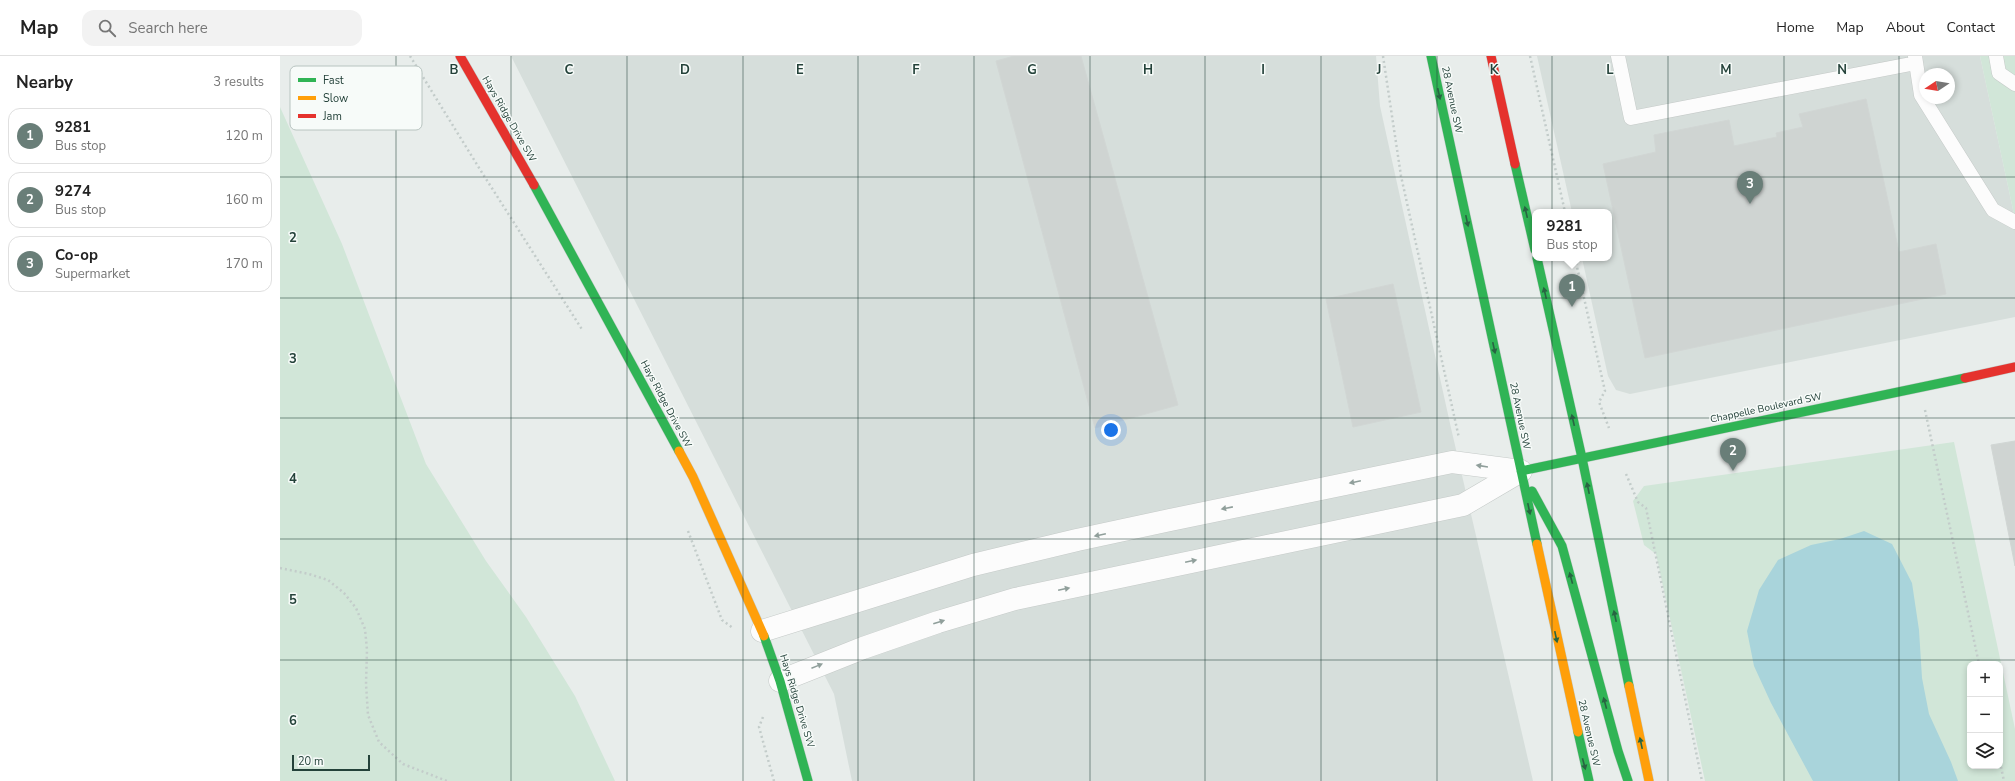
<!DOCTYPE html>
<html lang="en">
<head>
<meta charset="utf-8">
<style>
  :root { --surface:#fff; --page:#f2f2f2; --text:#222; --muted:#767676; --line:#e0e0e0; --accent:#697e78 }
  body { margin:0; font-family:"Nunito Sans",sans-serif; background:var(--page); color:var(--text) }
  .controls { position:absolute; right:12px; bottom:12px; display:grid; overflow:hidden; border-radius:8px; box-shadow:0 2px 6px #0003 }
  .controls button { width:36px; height:36px; display:grid; place-items:center; padding:0; border:0; border-bottom:1px solid var(--line); background:var(--surface); color:var(--text); font:20px sans-serif }
  .compass { position:absolute; left:1639px; top:12px; width:36px; height:36px; border-radius:50%; background:var(--surface); box-shadow:0 2px 6px #0003; rotate:258deg }
  .scale { position:absolute; left:12px; bottom:10px; width:78px; box-sizing:border-box; padding-left:4px; border:2px solid #24423a; border-top:0; font-size:11px; line-height:14px; white-space:nowrap; color:#24423a; -webkit-text-stroke:3px #f7fbf9; paint-order:stroke }
  .you { position:absolute; left:831px; top:374px; width:14px; height:14px; margin:-10px; border:3px solid #fff; border-radius:50%; background:#1a73e8; box-shadow:0 0 0 6px #1a73e833 }
  .badge { display:grid; place-items:center; width:26px; height:26px; border-radius:50%; background:var(--accent); color:#fff; font-size:13px; font-weight:700 }
  .pin { position:absolute; translate:-50% -33px; filter:drop-shadow(0 1px 2px #0008) }
  .pin::after { content:''; position:absolute; top:21px; width:14px; height:12px; background:inherit; clip-path:polygon(0 0,100% 0,50% 100%) }
  .popup { position:absolute; left:1252px; top:153px; width:80px; height:52px; box-sizing:border-box; display:grid; place-content:center; border-radius:8px; background:var(--surface); filter:drop-shadow(0 1px 3px #0005); font-size:13px; white-space:nowrap; color:var(--muted) }
  .popup b { font-size:15px; color:var(--text) }
  .popup::after { content:''; position:absolute; left:50%; top:100%; margin-left:-8px; border:8px solid transparent; border-top-color:var(--surface) }
  .list { margin:0; padding:0; list-style:none }
  h2 { display:flex; justify-content:space-between; align-items:center; height:52px; margin:0; padding:0 16px; font-size:17px }
  h2 small { font-size:13px; font-weight:400; color:var(--muted) }
  .list li { display:grid; grid-template-columns:26px 1fr auto; gap:12px; align-items:center; box-sizing:border-box; height:56px; margin:0 8px 8px; padding:0 8px; border:1px solid var(--line); border-radius:12px }
  .list b { display:block; font-size:15px; white-space:nowrap }
  .list p { margin:0; font-size:13px; white-space:nowrap; color:var(--muted) }
  .list em { font-size:13px; font-style:normal; color:var(--muted) }
  .icon { flex:none; width:22px; height:22px; fill:none; stroke:currentColor; stroke-width:2; stroke-linecap:round; stroke-linejoin:round }
  .map { position:relative; flex:none; width:1735px; height:725px; overflow:hidden }
  header { display:flex; align-items:center; gap:24px; box-sizing:border-box; height:56px; padding:0 20px; background:var(--surface); border-bottom:1px solid var(--line) }
  header strong { font-size:19px }
  nav { display:flex; gap:22px; margin-inline-start:auto; font-size:14px }
  .search { width:280px; height:36px; background:var(--page); display:flex; align-items:center; gap:10px; box-sizing:border-box; padding:0 14px; border-radius:12px; color:var(--muted); font-size:15px }
  main { display:flex }
  aside { flex:1; background:var(--surface) }
  .map>svg:first-child { display:block }
</style>
</head>
<body>
<header>
<strong>Map</strong>
<div class="search"><svg class="icon" aria-label="search" viewBox="0 0 24 24"><circle cx="10" cy="10" r="6"/><path d="M15 15l6 6"/></svg>Search here</div>
<nav><a>Home</a><a>Map</a><a>About</a><a>Contact</a></nav>
</header>
<main>
<aside>
<h2>Nearby<small>3 results</small></h2>
<ul class="list">
<li><span class="badge">1</span><div><b>9281</b><p>Bus stop</p></div><em>120 m</em></li>
<li><span class="badge">2</span><div><b>9274</b><p>Bus stop</p></div><em>160 m</em></li>
<li><span class="badge">3</span><div><b>Co-op</b><p>Supermarket</p></div><em>170 m</em></li>
</ul>
</aside>
<div class="map">
<svg width="1735" height="725" viewBox="0 0 1735 725">
  <rect width="100%" height="100%" fill="#e8edeb"/>
  <path fill="#d6dedb" fill-rule="evenodd" d="M 231,0 L 1096,0 L 1100,50 L 1171,372 L 1253,725 L 572,725 L 554,638 Z
    M 1257,0 L 1700,0 L 1735,163 L 1735,261 L 1350,338 L 1336,334 L 1328,320 L 1302,202 L 1329,202 L 1329,156 L 1292,156 ZM 1645,18 L 1669,18 L 1669,42 L 1645,42 Z"/>
  <path fill="#d1e6d8" fill-rule="evenodd" d="M 1700,0 L 1735,0 L 1735,163 Z
    M 0,51 L 62,188 L 146,408 L 206,505 L 246,561 L 295,640 L 335,725 L 0,725 Z
    M 1674,386 L 1735,673 L 1735,725 L 1425,725 L 1376,498 L 1364,489 L 1353,445 L 1364,430 ZM 1690,608 L 1720,608 L 1720,710 L 1690,710 Z"/>
  <path fill="#a9d4db" d="M 1584,475 L 1612,488 L 1632,527 L 1639,574 L 1642,622 L 1649,658 L 1671,706 L 1678,725 L 1533,725 L 1491,647 L 1474,610 L 1467,575 L 1479,534 L 1498,504 L 1531,489 L 1560,483 Z"/>
  <path fill="#cfd4d2" stroke="#d1d6d4" d="M 734,0 L 801,0 L 898,349 L 815,372 L 716,5 Z
    M 1586,43 L 1619,196 L 1656,188 L 1666,238 L 1365,302 L 1323,108 L 1376,96 L 1374,79 L 1449,64 L 1454,90 L 1497,81 L 1496,77 L 1523,71 L 1519,58 Z
    M 1113,228 L 1141,356 L 1073,371 L 1046,243 Z
    M 1735,385 L 1735,510 L 1711,389 Z"/>
  <g fill="none" stroke-linecap="round" stroke-linejoin="round">
    <defs>
      <path id="lane" d="M 1338,0 L 1351,62 L 1636,7
        M 1635,0 L 1641,39 L 1713,154 L 1735,166
        M 1716,0 L 1719,17 L 1735,28"/>
      <path id="street" d="M 482,575 L 693,509 L 797,484 L 890,464 L 1172,406 L 1241,415
        M 500,625 L 583,592 L 658,566 L 735,543 L 1183,449 L 1241,415"/>
      <path id="fast" d="M 1151,0 L 1257,488
        M 1235,108 L 1255,194
        M 254,129 L 399,395
        M 1257,202 L 1302,402 L 1349,630
        M 1241,415 L 1685,322
        M 1252,435 L 1282,490 L 1338,695 L 1348,725
        M 484,580 L 500,625 L 528,725
        M 1298,676 L 1309,725"/>
      <path id="slow" d="M 399,395 L 413,421 L 484,580
        M 1257,488 L 1298,676
        M 1349,630 L 1369,725"/>
      <path id="jam" d="M 180,0 L 254,129
        M 1211,0 L 1235,108
        M 1685,322 L 1735,311"/>
    </defs>
    <use href="#lane" stroke="#c5cac8" stroke-width="15"/>
    <use href="#street" stroke="#c5cac8" stroke-width="23"/>
    <use href="#fast" stroke="#c3cbc8" stroke-width="10"/>
    <use href="#slow" stroke="#c3cbc8" stroke-width="10"/>
    <use href="#jam" stroke="#c3cbc8" stroke-width="10"/>
    <path stroke="#c3ccca" stroke-width="2.5" stroke-dasharray="2 3" stroke-linecap="butt" d="M 130,0 L 201,115 L 303,275
      M 1103,0 L 1121,120 L 1179,382
      M 1250,0 L 1285,156
      M 1295,202 L 1325,335 L 1319,346 L 1329,372
      M 1645,354 L 1699,608
      M 1346,418 L 1358,446 L 1366,452 L 1422,725
      M 408,475 L 442,564 L 453,572
      M 0,512 L 29,518 L 48,524 L 64,537 L 76,552 L 85,573 L 87,594 L 86,628 L 88,659 L 99,686 L 123,708 L 167,725
      M 483,661 L 479,671 L 494,725
      M 1720,706 L 1724,725"/>
    <use href="#lane" stroke="#fcfcfc" stroke-width="14"/>
    <use href="#street" stroke="#fcfcfc" stroke-width="22"/>
    <use href="#fast" stroke="#30b455" stroke-width="9"/>
    <use href="#slow" stroke="#ff9f0a" stroke-width="9"/>
    <use href="#jam" stroke="#e5322d" stroke-width="9"/>
  </g>
  <defs><path id="oneway-solid" d="M-6-.8H1V-3.2L6.5 0L1 3.2V.8H-6Z"/></defs>
  <g fill="#286442">
    <use href="#oneway-solid" transform="translate(1159 38) rotate(78)"/>
    <use href="#oneway-solid" transform="translate(1246 156) rotate(-103)"/>
    <use href="#oneway-solid" transform="translate(1187 165) rotate(78)"/>
    <use href="#oneway-solid" transform="translate(1265 237) rotate(-103)"/>
    <use href="#oneway-solid" transform="translate(1214 292) rotate(78)"/>
    <use href="#oneway-solid" transform="translate(1293 364) rotate(-103)"/>
    <use href="#oneway-solid" transform="translate(1308 432) rotate(-102)"/>
    <use href="#oneway-solid" transform="translate(1249 453) rotate(78)"/>
    <use href="#oneway-solid" transform="translate(1291 522) rotate(-105)"/>
    <use href="#oneway-solid" transform="translate(1335 560) rotate(-102)"/>
    <use href="#oneway-solid" transform="translate(1276 581) rotate(78)"/>
    <use href="#oneway-solid" transform="translate(1325 647) rotate(-105)"/>
    <use href="#oneway-solid" transform="translate(1361 687) rotate(-102)"/>
    <use href="#oneway-solid" transform="translate(1304 708) rotate(75)"/>
  </g>
  <g fill="#909f9b">
    <use href="#oneway-solid" transform="translate(1202 410) rotate(-171)"/>
    <use href="#oneway-solid" transform="translate(1075 426) rotate(168)"/>
    <use href="#oneway-solid" transform="translate(947 452) rotate(169)"/>
    <use href="#oneway-solid" transform="translate(820 479) rotate(168)"/>
    <use href="#oneway-solid" transform="translate(911 505) rotate(-12)"/>
    <use href="#oneway-solid" transform="translate(784 533) rotate(-12)"/>
    <use href="#oneway-solid" transform="translate(659 566) rotate(-17)"/>
    <use href="#oneway-solid" transform="translate(537 610) rotate(-22)"/>
  </g>
  <path fill="none" stroke="#24423a" stroke-width="1" stroke-opacity="0.55" d="M 116,0 L 116,725M 231,0 L 231,725M 347,0 L 347,725M 463,0 L 463,725M 578,0 L 578,725M 694,0 L 694,725M 810,0 L 810,725M 925,0 L 925,725M 1041,0 L 1041,725M 1157,0 L 1157,725M 1272,0 L 1272,725M 1388,0 L 1388,725M 1504,0 L 1504,725M 1619,0 L 1619,725M 0,121 L 1735,121M 0,242 L 1735,242M 0,362 L 1735,362M 0,483 L 1735,483M 0,604 L 1735,604"/>
  <g text-anchor="middle" dominant-baseline="central" stroke-width="3" stroke-linejoin="round" paint-order="stroke">
    <g font-size="10" fill="#24423a" stroke="#f7fbf9">
      <text transform="translate(1172 44) rotate(78)">28 Avenue SW</text>
      <text transform="translate(229 63) rotate(60)">Hays Ridge Drive SW</text>
      <text transform="translate(386 348) rotate(62)">Hays Ridge Drive SW</text>
      <text transform="translate(1486 352) rotate(-12)">Chappelle Boulevard SW</text>
      <text transform="translate(1240 360) rotate(78)">28 Avenue SW</text>
      <text transform="translate(517 645) rotate(73)">Hays Ridge Drive SW</text>
      <text transform="translate(1309 677) rotate(77)">28 Avenue SW</text>
    </g>
  </g>
  <rect x="10" y="10" width="132" height="64" rx="6" fill="#f7fbf9" stroke="#b8c4c0" stroke-width="1"/>
  <rect x="18" y="22" width="18" height="4" fill="#30b455"/>
  <rect x="18" y="40" width="18" height="4" fill="#ff9f0a"/>
  <rect x="18" y="58" width="18" height="4" fill="#e5322d"/>
  <g font-size="11" fill="#24423a">
    <text x="43" y="28">Fast</text>
    <text x="43" y="46">Slow</text>
    <text x="43" y="64">Jam</text>
  </g>
  <g font-size="13" text-anchor="middle" font-weight="bold" fill="#24423a" stroke="#f7fbf9" stroke-width="3" stroke-linejoin="round" paint-order="stroke">
    <text x="174" y="18">B</text>
    <text x="289" y="18">C</text>
    <text x="405" y="18">D</text>
    <text x="520" y="18">E</text>
    <text x="636" y="18">F</text>
    <text x="752" y="18">G</text>
    <text x="868" y="18">H</text>
    <text x="983" y="18">I</text>
    <text x="1099" y="18">J</text>
    <text x="1214" y="18">K</text>
    <text x="1330" y="18">L</text>
    <text x="1446" y="18">M</text>
    <text x="1562" y="18">N</text>
    <text x="13" y="186">2</text>
    <text x="13" y="307">3</text>
    <text x="13" y="427">4</text>
    <text x="13" y="548">5</text>
    <text x="13" y="669">6</text>
  </g>
</svg>
<div class="controls">
<button>+</button>
<button>−</button>
<button><svg class="icon" aria-label="layers" viewBox="0 0 24 24"><path d="M12 4l9 5-9 5-9-5zM3 14l9 5 9-5"/></svg></button>
</div>
<svg class="compass" viewBox="-18 -18 36 36"><path d="M0-13l5 13h-10z" fill="#e53935"/><path d="M0 13l5-13h-10z" fill="#767676"/></svg>
<div class="scale">20 m</div>
<div class="you"></div>
<div class="pin badge" style="left:1292px;top:251px">1</div>
<div class="popup"><b>9281</b>Bus stop</div>
<div class="pin badge" style="left:1453px;top:415px">2</div>
<div class="pin badge" style="left:1470px;top:148px">3</div>
</div>
</main>
</body>
</html>
